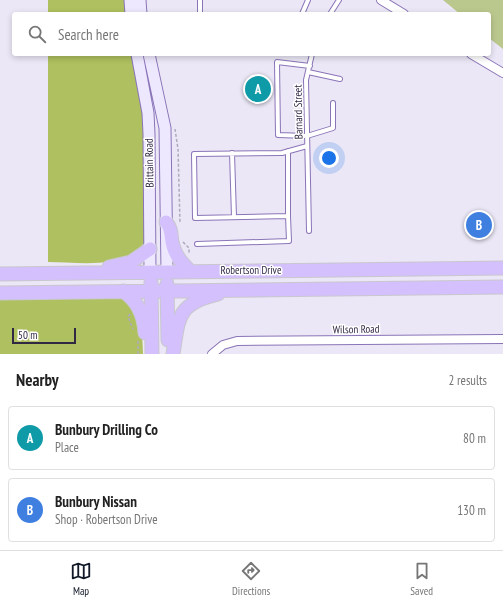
<!DOCTYPE html>
<html lang="en">
<head>
<meta charset="utf-8">
<style>
  :root { --surface:#fff; --page:#f6f6f6; --text:#222; --muted:#767676; --line:#e0e0e0; --accent:#111827 }
  body { margin:0; font-family:"PT Sans Narrow",sans-serif; background:var(--page); color:var(--text) }
  .scale { position:absolute; left:12px; bottom:10px; width:64px; box-sizing:border-box; padding-left:4px; border:2px solid #312844; border-top:0; font-size:11px; line-height:14px; white-space:nowrap; color:#312844; -webkit-text-stroke:3px #fff; paint-order:stroke }
  .you { position:absolute; left:329px; top:158px; width:14px; height:14px; margin:-10px; border:3px solid #fff; border-radius:50%; background:#1a73e8; box-shadow:0 0 0 6px #1a73e833 }
  .badge { display:grid; place-items:center; width:26px; height:26px; border-radius:50%; background:var(--accent); color:#fff; font-size:13px; font-weight:700 }
  .pin { position:absolute; translate:-50% -50%; border:2px solid #fff; box-shadow:0 1px 4px #0006 }
  .list { margin:0; padding:0; list-style:none }
  h2 { display:flex; justify-content:space-between; align-items:center; height:52px; margin:0; padding:0 16px; font-size:17px }
  h2 small { font-size:13px; font-weight:400; color:var(--muted) }
  .list li { display:grid; grid-template-columns:26px 1fr auto; gap:12px; align-items:center; box-sizing:border-box; height:64px; margin:0 8px 8px; padding:0 8px; border:1px solid var(--line); border-radius:4px }
  .list b { display:block; font-size:15px; white-space:nowrap }
  .list p { margin:0; font-size:13px; white-space:nowrap; color:var(--muted) }
  .list em { font-size:13px; font-style:normal; color:var(--muted) }
  .icon { flex:none; width:22px; height:22px; fill:none; stroke:currentColor; stroke-width:2; stroke-linecap:round; stroke-linejoin:round }
  .map { position:relative; flex:none; width:503px; height:354px; overflow:hidden }
  .search { position:absolute; background:var(--surface); box-shadow:0 2px 6px #0003; left:12px; right:12px; top:12px; height:44px; display:flex; align-items:center; gap:10px; box-sizing:border-box; padding:0 14px; border-radius:4px; color:var(--muted); font-size:15px }
  .sheet { height:196px; background:var(--surface) }
  nav { display:flex; justify-content:space-around; align-items:center; box-sizing:border-box; height:56px; border-top:1px solid var(--line); background:var(--surface); font-size:11px; color:var(--muted) }
  nav a { display:grid; justify-items:center; gap:2px }
  nav .on { color:var(--accent) }
  .map>svg:first-child { display:block }
</style>
</head>
<body>
<div class="map">
<svg width="503" height="354" viewBox="0 0 503 354">
  <rect width="100%" height="100%" fill="#ebe7f6"/>
  <path fill="#bbc88d" d="M 443,0 L 503,0 L 503,49 L 489,38 L 489,14 L 460,14 Z"/>
  <path fill="#aec05f" d="M 48,0 L 126,0 L 127,14 L 48,14 Z
    M 48,54 L 134,54 L 144,110 L 146,240 C 127,271 79,262 48,262 Z
    M 124,298 C 139,315 143,332 143,354 L 0,354 L 0,299 Z"/>
  <g fill="none" stroke-linecap="round" stroke-linejoin="round">
    <defs>
      <path id="service" d="M 200,0 L 200,14
        M 302,14 L 308,0
        M 330,14 L 339,0
        M 310,66 L 277,62 L 278,135 L 307,136 L 333,128 L 333,103
        M 308,72 L 340,79
        M 288,151 L 288,216 L 195,218 L 194,154 L 282,153 L 307,146
        M 232,153 L 234,217
        M 309,231 L 306,80 L 312,54
        M 197,244 L 289,241 L 288,216"/>
      <path id="minor" d="M 381,0 L 404,14
        M 471,54 L 503,73
        M 212,354 L 223,345 L 237,341 L 503,339"/>
      <path id="secondary" d="M 130,0 L 131,14
        M 140,0 L 141,14
        M 137,54 L 148,113 L 149,134 L 150,273
        M 149,54 L 165,128 L 167,272"/>
      <path id="trunk" d="M 166,222 C 173,230 170,237 173,246 C 176,257 183,264 190,271
        M 109,267 L 131,262 L 150,249
        M 0,274 L 503,268
        M 151,282 L 152,354
        M 167,284 L 168,340
        M 123,291 C 138,301 144,315 145,333
        M 0,293 L 503,287
        M 173,354 C 179,318 176,304 218,294"/>
    </defs>
    <use href="#service" stroke="#8a74b8" stroke-width="6"/>
    <use href="#minor" stroke="#8a74b8" stroke-width="10"/>
    <use href="#secondary" stroke="#8a74b8" stroke-width="13"/>
    <use href="#trunk" stroke="#c9c7ce" stroke-width="15"/>
    <path stroke="#afa9bd" stroke-width="1.5" stroke-dasharray="3 2" stroke-linecap="butt" d="M 175,129 L 178,149 L 180,223
      M 183,242 L 189,248 L 189,254
      M 130,314 L 128,317 L 133,329
      M 138,354 L 138,340"/>
    <use href="#service" stroke="#fff" stroke-width="4"/>
    <use href="#minor" stroke="#fff" stroke-width="8"/>
    <use href="#secondary" stroke="#eee8fe" stroke-width="11"/>
    <use href="#trunk" stroke="#d3c0fc" stroke-width="13"/>
  </g>
  <g text-anchor="middle" dominant-baseline="central" stroke-width="3" stroke-linejoin="round" paint-order="stroke">
    <g font-size="11" fill="#312844" stroke="#fff">
      <text transform="translate(298 112) rotate(-91)">Barnard Street</text>
      <text transform="translate(149 163) rotate(-91)">Brittain Road</text>
      <text x="251" y="270">Robertson Drive</text>
      <text transform="translate(356 329) rotate(-1)">Wilson Road</text>
    </g>
  </g>
</svg>
<div class="scale">50 m</div>
<div class="you"></div>
<div class="pin badge" style="left:258px;top:89px;background:#0f9aa8">A</div>
<div class="pin badge" style="left:479px;top:225px;background:#3f7fe0">B</div>
<div class="search"><svg class="icon" aria-label="search" viewBox="0 0 24 24"><circle cx="10" cy="10" r="6"/><path d="M15 15l6 6"/></svg>Search here</div>
</div>
<section class="sheet">
<h2>Nearby<small>2 results</small></h2>
<ul class="list">
<li><span class="badge" style="background:#0f9aa8">A</span><div><b>Bunbury Drilling Co</b><p>Place</p></div><em>80 m</em></li>
<li><span class="badge" style="background:#3f7fe0">B</span><div><b>Bunbury Nissan</b><p>Shop · Robertson Drive</p></div><em>130 m</em></li>
</ul>
</section>
<nav>
<a class="on"><svg class="icon" aria-label="map" viewBox="0 0 24 24"><path d="M3 6l6-2 6 2 6-2v14l-6 2-6-2-6 2zM9 4v14M15 6v14"/></svg>Map</a>
<a><svg class="icon" aria-label="directions" viewBox="0 0 24 24"><path d="M12 3l9 9-9 9-9-9zM9 14v-3h6M13 9l2 2-2 2"/></svg>Directions</a>
<a><svg class="icon" aria-label="saved" viewBox="0 0 24 24"><path d="M7 4h10v16l-5-4-5 4z"/></svg>Saved</a>
</nav>
</body>
</html>
